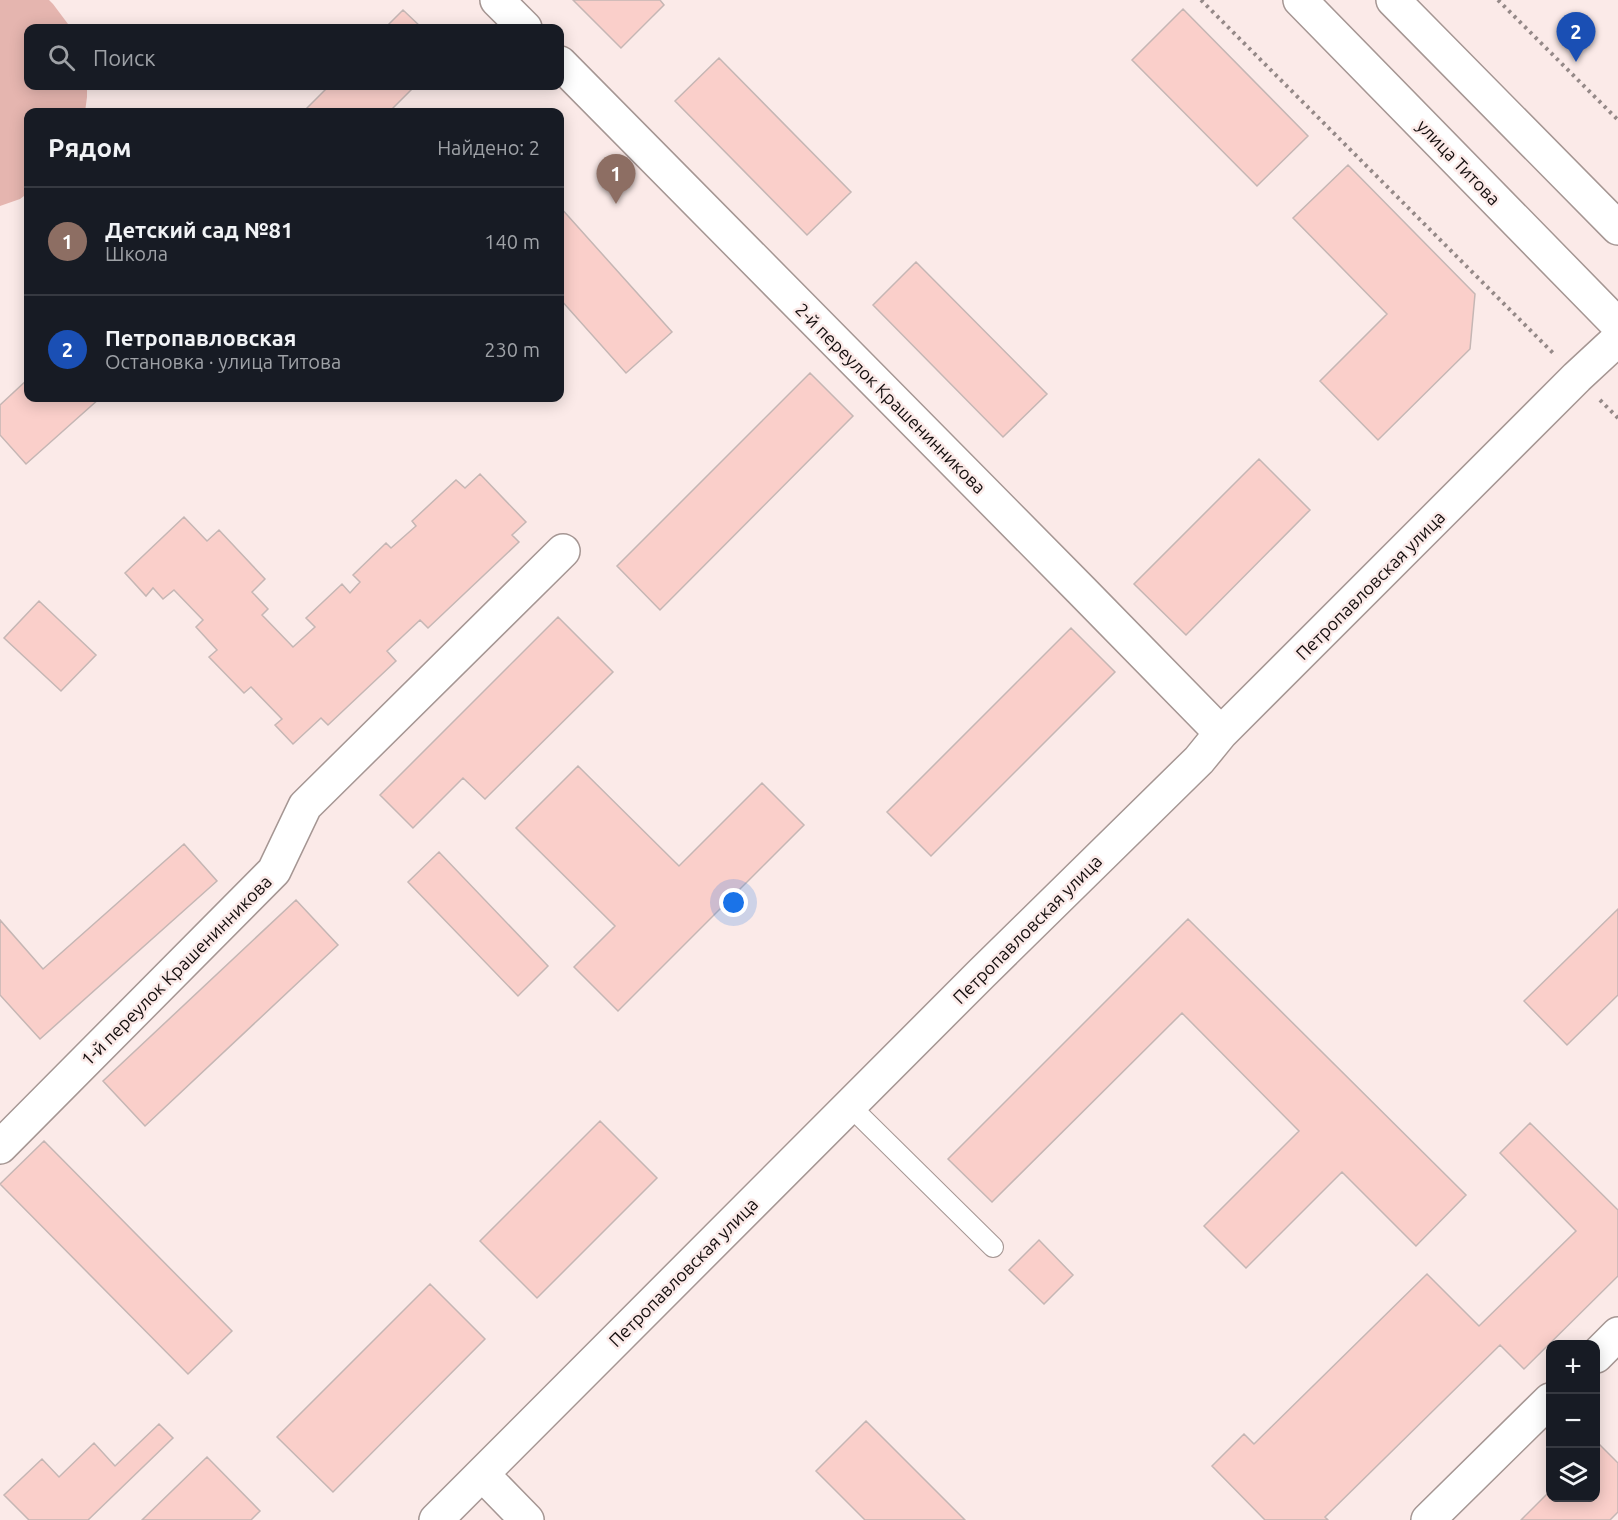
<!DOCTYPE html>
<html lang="ru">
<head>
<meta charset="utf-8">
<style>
  :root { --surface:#171b24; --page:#20242c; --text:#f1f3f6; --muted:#9ea1a6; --line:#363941; --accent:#3f8786 }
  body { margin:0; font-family:Ubuntu,sans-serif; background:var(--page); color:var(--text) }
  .controls { position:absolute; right:18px; bottom:18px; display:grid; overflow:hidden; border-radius:12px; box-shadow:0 3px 15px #0003 }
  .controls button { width:54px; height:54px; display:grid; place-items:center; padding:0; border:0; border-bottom:2px solid var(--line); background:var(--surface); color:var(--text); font:30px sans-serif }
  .you { position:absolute; left:734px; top:903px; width:21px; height:21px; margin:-15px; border:4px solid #fff; border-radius:50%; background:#1a73e8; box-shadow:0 0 0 9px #1a73e833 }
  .badge { display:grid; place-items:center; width:39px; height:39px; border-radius:50%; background:var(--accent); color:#fff; font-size:20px; font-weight:700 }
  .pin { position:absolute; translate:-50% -50px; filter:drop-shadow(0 2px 3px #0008) }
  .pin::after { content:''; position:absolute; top:32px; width:21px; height:18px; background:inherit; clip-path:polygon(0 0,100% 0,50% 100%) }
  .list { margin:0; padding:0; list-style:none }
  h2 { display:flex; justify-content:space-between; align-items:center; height:78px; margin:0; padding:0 24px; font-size:26px }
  h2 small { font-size:20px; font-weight:400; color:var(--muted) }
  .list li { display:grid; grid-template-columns:39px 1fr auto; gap:18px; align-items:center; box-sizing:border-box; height:108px; padding:0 24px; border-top:2px solid var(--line) }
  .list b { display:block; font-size:22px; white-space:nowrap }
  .list p { margin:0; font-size:20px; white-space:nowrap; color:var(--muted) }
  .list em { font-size:20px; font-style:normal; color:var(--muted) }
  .icon { flex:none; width:33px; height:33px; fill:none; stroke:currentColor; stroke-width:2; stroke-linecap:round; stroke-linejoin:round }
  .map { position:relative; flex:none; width:1618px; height:1520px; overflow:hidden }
  .search { position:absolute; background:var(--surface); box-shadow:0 3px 15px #0003; left:24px; top:24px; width:540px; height:66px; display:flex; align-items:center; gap:15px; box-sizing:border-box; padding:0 21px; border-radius:12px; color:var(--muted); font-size:22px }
  .panel { position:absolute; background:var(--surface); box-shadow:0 3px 15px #0003; left:24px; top:108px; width:540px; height:294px; border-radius:12px }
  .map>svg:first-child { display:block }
</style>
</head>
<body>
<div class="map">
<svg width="1618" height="1520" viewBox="0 0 1618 1520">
  <rect width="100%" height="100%" fill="#fbeae8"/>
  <path fill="#e5b5af" d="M 0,0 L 49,0 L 53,4 L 71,28 L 28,28 L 28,86 L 87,86 L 87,97 L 85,112 L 28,112 L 28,193 L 20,199 L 0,206 Z"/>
  <path fill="#facfca" stroke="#c5b6b4" stroke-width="1.5" d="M 573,0 L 660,0 L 664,5 L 621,48 Z
    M 1183,9 L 1308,136 L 1257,186 L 1132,60 Z
    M 403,10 L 422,28 L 385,28 Z
    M 719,58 L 851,192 L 807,235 L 675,101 Z
    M 329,86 L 415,86 L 389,112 L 303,112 Z
    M 1348,165 L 1475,294 L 1470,349 L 1378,440 L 1320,381 L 1387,314 L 1293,218 Z
    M 560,207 L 672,332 L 626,373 L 560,299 Z
    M 916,262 L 1047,394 L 1003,437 L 873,305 Z
    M 810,373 L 853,416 L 660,610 L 617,566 Z
    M 28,379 L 28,398 L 100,398 L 26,464 L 0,435 L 0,405 Z
    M 1259,459 L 1310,510 L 1186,635 L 1134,584 Z
    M 480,474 L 526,522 L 512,535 L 519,542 L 428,628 L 420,620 L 387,651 L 396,661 L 328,725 L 321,718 L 293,744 L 275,725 L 282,719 L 251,687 L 244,693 L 209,657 L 217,650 L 196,627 L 203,620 L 174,590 L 163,599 L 153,588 L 146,596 L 125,573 L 184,517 L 207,541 L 219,530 L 265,579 L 252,592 L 268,609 L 262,615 L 293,647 L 315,627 L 306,618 L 342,584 L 350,593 L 360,582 L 353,575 L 386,543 L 391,548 L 416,526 L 412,521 L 456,480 L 465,488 Z
    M 39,601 L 96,655 L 61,691 L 4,638 Z
    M 558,617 L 613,672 L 485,799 L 463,778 L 413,828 L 380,795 Z
    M 1071,628 L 1115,672 L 931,856 L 887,812 Z
    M 578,766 L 679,866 L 762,783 L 804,825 L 618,1011 L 574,967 L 615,926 L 516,828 Z
    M 184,844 L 217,881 L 40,1039 L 0,995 L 0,920 L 43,969 Z
    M 439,852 L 548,966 L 518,996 L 408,882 Z
    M 296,900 L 338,945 L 145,1126 L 103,1081 Z
    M 1618,909 L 1618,995 L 1567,1045 L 1524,1001 Z
    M 1188,919 L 1466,1195 L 1416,1246 L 1342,1172 L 1246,1268 L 1204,1226 L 1299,1131 L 1182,1013 L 992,1202 L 948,1159 Z
    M 600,1121 L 657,1178 L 537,1298 L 480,1241 Z
    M 1530,1123 L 1618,1210 L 1618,1276 L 1524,1369 L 1500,1345 L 1325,1517 L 1328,1520 L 1265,1520 L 1212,1466 L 1244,1434 L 1254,1444 L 1427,1274 L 1479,1326 L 1576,1231 L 1500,1153 Z
    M 44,1141 L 232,1331 L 188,1374 L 0,1184 Z
    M 1039,1240 L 1073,1275 L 1044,1304 L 1009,1270 Z
    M 430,1284 L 485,1339 L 333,1492 L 277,1437 Z
    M 866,1421 L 965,1520 L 865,1520 L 816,1471 Z
    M 159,1424 L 173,1438 L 88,1520 L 29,1520 L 4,1495 L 42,1459 L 59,1477 L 94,1443 L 115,1466 Z
    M 1599,1444 L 1618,1463 L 1618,1512 L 1610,1520 L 1521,1520 L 1550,1491 L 1550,1498 L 1596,1498 L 1596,1447 Z
    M 207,1457 L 260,1511 L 251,1520 L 142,1520 Z"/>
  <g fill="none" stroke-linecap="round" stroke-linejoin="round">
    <defs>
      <path id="service" d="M 850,1106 L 993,1247"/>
      <path id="minor" d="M 497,0 L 525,28
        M 560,63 L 1081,590 L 1221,733
        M 0,1147 L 274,871 L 305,806 L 563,551
        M 1596,1356 L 1618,1334
        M 482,1474 L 527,1520
        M 436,1520 L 981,974 L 1199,760 L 1221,733 L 1577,377 L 1618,339
        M 1428,1520 L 1550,1400"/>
      <path id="secondary" d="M 1300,0 L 1618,325
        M 1393,0 L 1618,228"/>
    </defs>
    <use href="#service" stroke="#a59693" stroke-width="22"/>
    <use href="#minor" stroke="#a59693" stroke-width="36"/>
    <use href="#secondary" stroke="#a59693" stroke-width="36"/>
    <path stroke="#958988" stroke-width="4" stroke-dasharray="3 4.5" stroke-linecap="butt" d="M 1201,0 L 1554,354
      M 1498,0 L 1618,120
      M 1600,400 L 1618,418"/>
    <use href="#service" stroke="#fff" stroke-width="20"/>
    <use href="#minor" stroke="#fff" stroke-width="33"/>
    <use href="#secondary" stroke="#fff" stroke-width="33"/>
  </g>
  <g text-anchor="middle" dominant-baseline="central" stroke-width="5" stroke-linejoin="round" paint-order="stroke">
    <g font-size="18" fill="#140e0e" stroke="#fbeae8">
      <text transform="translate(1459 162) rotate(46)">улица Титова</text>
      <text transform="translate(891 398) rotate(45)">2-й переулок Крашенинникова</text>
      <text transform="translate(1370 585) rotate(-45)">Петропавловская улица</text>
      <text transform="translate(1027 929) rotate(-45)">Петропавловская улица</text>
      <text transform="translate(176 970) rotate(-45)">1-й переулок Крашенинникова</text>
      <text transform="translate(683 1272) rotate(-45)">Петропавловская улица</text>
    </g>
  </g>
</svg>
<div class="controls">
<button>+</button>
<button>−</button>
<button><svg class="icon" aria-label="layers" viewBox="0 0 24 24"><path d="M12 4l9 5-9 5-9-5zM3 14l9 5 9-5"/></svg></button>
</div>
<div class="you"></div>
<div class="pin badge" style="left:616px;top:204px;background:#8d6e63">1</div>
<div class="pin badge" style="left:1576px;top:62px;background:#1a4fb4">2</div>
<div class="search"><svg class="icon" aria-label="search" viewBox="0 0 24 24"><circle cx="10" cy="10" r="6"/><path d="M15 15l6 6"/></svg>Поиск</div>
<section class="panel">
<h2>Рядом<small>Найдено: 2</small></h2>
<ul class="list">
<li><span class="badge" style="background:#8d6e63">1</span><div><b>Детский сад №81</b><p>Школа</p></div><em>140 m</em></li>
<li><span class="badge" style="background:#1a4fb4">2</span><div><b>Петропавловская</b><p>Остановка · улица Титова</p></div><em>230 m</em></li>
</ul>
</section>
</div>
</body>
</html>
